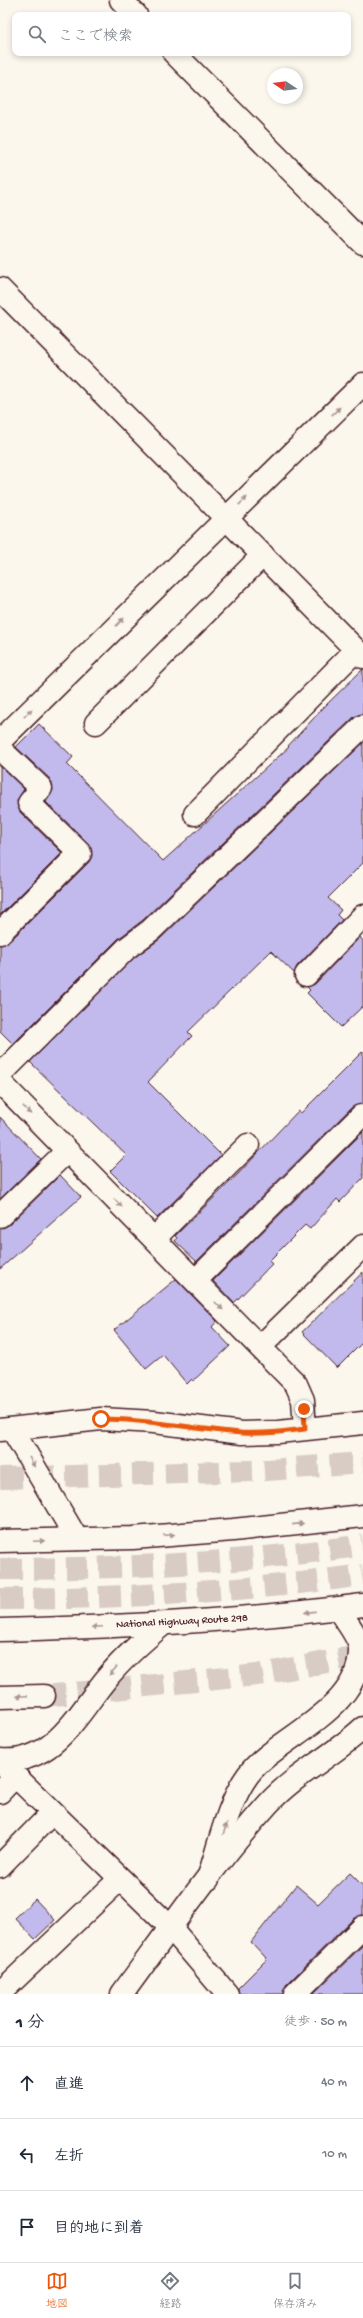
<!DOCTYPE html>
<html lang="ja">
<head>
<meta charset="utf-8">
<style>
  :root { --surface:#fff; --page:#f2f2f3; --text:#1f2937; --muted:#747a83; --line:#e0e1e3; --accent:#ea580c }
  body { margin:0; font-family:"Gochi Hand","Klee One",sans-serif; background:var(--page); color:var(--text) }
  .compass { position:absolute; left:267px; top:68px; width:36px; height:36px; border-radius:50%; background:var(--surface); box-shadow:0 2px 6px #0003; rotate:283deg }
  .stop { position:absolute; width:12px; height:12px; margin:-9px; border:3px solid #ea580c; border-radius:50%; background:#fff }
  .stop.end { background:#ea580c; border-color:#fff; box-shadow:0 1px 4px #0008 }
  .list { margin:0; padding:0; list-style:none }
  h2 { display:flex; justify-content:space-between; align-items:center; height:52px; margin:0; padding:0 16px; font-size:17px }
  h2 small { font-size:13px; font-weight:400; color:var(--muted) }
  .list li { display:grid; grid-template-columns:26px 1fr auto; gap:12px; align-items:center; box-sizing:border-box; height:72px; padding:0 16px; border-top:1px solid var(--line) }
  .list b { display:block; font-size:15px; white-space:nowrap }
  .list em { font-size:13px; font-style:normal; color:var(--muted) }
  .icon { flex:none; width:22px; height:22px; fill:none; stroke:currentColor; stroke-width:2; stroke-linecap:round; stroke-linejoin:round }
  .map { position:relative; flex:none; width:363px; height:1994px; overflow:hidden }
  .search { position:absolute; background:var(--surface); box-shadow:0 2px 6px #0003; left:12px; right:12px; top:12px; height:44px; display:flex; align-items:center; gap:10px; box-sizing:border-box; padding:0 14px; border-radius:8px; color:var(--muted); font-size:15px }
  .sheet { height:268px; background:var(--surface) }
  nav { display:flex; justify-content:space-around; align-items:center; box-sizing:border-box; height:56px; border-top:1px solid var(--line); background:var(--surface); font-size:11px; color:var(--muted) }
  nav a { display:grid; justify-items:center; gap:2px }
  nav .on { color:var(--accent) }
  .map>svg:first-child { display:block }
</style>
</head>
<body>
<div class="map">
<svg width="363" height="1994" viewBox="0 0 363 1994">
  <rect width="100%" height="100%" fill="#fbf7ec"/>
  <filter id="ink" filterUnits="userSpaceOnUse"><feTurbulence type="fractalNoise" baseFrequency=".025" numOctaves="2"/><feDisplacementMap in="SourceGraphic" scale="8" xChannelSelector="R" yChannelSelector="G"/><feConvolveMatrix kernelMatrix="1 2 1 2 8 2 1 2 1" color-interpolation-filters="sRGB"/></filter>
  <g filter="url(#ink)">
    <path fill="#c2baec" stroke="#4a1f2b" d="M 363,669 L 363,714 L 354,717 L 143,920 L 118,939 L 13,1044 L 0,1031 L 0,945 L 9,942 L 89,862 L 92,856 L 89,844 L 46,802 L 53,790 L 50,779 L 16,747 L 39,724 L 73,757 L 67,764 L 163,861 L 289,747 L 288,746 L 324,707 Z
      M 363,743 L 363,863 L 328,898 L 341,910 L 337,915 L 342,920 L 297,966 L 294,973 L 271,951 L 188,1032 L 192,1036 L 148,1082 L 221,1155 L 157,1218 L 110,1171 L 126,1155 L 30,1062 L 135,957 L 160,939 Z
      M 0,766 L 24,789 L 17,801 L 20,812 L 62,853 L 0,915 Z
      M 360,937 L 363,941 L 363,1006 L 341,1027 L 307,993 L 310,990 L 307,987 L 315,984 Z
      M 363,1051 L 363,1104 L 352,1107 L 195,1263 L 196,1261 L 175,1241 L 177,1238 L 175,1236 L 239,1173 L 298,1111 L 301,1113 Z
      M 0,1117 L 41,1159 L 0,1199 Z
      M 363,1132 L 363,1178 L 340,1202 L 337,1199 L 310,1229 L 305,1225 L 269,1261 L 272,1264 L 234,1303 L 213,1281 Z
      M 60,1175 L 81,1197 L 0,1269 L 0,1228 L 9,1225 Z
      M 363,1272 L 363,1342 L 337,1368 L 302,1332 Z
      M 176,1279 L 217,1321 L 212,1327 L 230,1346 L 193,1381 L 192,1379 L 187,1384 L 163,1355 L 146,1369 L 114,1330 Z
      M 350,1873 L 363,1886 L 363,1915 L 354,1918 L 286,1985 L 283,1994 L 239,1994 L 238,1988 L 267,1959 L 251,1942 L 296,1885 L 318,1904 Z
      M 35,1899 L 55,1920 L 35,1939 L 15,1918 Z
      M 363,1945 L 363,1994 L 313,1994 Z"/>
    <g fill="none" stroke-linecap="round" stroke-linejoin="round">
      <path stroke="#d8ccc5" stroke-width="22" stroke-dasharray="22 11" stroke-linecap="butt" d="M 0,1478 L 253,1471 L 363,1463
        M 0,1569 C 121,1569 243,1563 363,1545
        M 0,1599 C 121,1598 243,1592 363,1575
        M 44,1696 L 257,1675 L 363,1655"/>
      <defs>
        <path id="minor" d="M 121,0 L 136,15
          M 174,53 L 363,243
          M 0,289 L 363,657
          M 96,723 L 263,555
          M 0,741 L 363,384
          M 0,749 L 41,788 L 29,803 L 80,853 L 0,933
          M 195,814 L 356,650
          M 306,975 L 363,916
          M 0,1075 L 127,948 L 151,930 L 363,726
          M 0,1082 L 296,1384 L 303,1400 L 305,1429
          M 0,1216 L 67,1151
          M 154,1239 L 248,1145
          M 195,1281 L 361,1116
          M 260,1347 L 363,1246
          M 12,1429 L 77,1539
          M 0,1430 L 101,1419 L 154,1422 L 242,1433 L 278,1432 L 363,1423
          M 0,1760 C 54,1765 78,1713 107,1678 C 123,1658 143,1641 162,1625
          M 0,1761 L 171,1928 L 227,1994
          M 0,1792 L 15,1776
          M 0,1866 L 52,1813
          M 0,1993 L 120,1879
          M 122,1994 C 169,1930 215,1863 268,1804 C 295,1774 333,1756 363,1728
          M 295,1994 L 363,1927"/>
        <path id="highway" d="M 0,1541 L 133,1538 L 233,1530 L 363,1516
          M 0,1630 C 122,1627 242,1621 363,1605
          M 0,1697 L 44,1696
          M 208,1879 C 219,1846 228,1802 248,1775 C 277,1736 363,1710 360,1647 C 357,1634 345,1620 337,1608"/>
      </defs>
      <use href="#minor" stroke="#4a1f2b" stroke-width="25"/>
      <use href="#highway" stroke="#4a1f2b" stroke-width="25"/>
      <use href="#minor" stroke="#fbf7ec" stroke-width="22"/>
      <use href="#highway" stroke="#fbf7ec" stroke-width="22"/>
    </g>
    <defs><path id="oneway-solid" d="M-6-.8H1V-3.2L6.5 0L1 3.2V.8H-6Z"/></defs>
    <g fill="#ab9695">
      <use href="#oneway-solid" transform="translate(336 411) rotate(-44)"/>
      <use href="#oneway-solid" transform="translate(243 501) rotate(-44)"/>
      <use href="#oneway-solid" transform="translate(120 622) rotate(-45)"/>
      <use href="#oneway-solid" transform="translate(28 713) rotate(-45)"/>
      <use href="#oneway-solid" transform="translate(27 1110) rotate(46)"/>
      <use href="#oneway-solid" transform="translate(118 1203) rotate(45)"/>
      <use href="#oneway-solid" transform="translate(219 1306) rotate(45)"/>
      <use href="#oneway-solid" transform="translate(32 1462) rotate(60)"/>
      <use href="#oneway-solid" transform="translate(298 1524) rotate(-6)"/>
      <use href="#oneway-solid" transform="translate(169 1535) rotate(-4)"/>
      <use href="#oneway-solid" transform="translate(39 1541) rotate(-2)"/>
      <use href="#oneway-solid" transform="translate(310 1612) rotate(173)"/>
      <use href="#oneway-solid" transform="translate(97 1627) rotate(178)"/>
      <use href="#oneway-solid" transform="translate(113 1671) rotate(132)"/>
      <use href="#oneway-solid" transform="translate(22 1696) rotate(178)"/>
      <use href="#oneway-solid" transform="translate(225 1829) rotate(-71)"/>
    </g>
  </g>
  <g fill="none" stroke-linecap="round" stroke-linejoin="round" filter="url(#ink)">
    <path stroke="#ea580c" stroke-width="5" d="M 101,1419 C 148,1419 194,1429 241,1433 C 262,1434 284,1432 305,1429 L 304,1409"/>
  </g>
  <g text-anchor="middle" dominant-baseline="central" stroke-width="4" stroke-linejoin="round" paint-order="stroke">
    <g font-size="11" fill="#4a1f2b" stroke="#fbf7ec">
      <text transform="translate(182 1622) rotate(-3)">National Highway Route 298</text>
    </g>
  </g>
</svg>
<svg class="compass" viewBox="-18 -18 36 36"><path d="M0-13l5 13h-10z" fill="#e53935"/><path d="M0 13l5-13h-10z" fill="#747a83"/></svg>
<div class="stop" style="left:101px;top:1419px"></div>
<div class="stop end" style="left:304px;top:1409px"></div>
<div class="search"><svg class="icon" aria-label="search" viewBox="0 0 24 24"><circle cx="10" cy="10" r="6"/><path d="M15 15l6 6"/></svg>ここで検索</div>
</div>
<section class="sheet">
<h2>1 分<small>徒歩 · 50 m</small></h2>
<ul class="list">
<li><svg class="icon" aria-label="ahead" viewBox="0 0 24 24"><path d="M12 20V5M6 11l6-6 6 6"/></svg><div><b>直進</b></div><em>40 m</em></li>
<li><svg class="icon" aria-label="left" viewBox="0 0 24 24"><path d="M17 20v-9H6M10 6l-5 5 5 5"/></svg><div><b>左折</b></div><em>10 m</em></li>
<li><svg class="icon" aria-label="arrive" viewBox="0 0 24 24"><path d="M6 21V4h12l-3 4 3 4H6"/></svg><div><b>目的地に到着</b></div></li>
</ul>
</section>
<nav>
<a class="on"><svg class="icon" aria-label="map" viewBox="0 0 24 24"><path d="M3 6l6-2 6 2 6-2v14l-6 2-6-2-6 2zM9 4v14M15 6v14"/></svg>地図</a>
<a><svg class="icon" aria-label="directions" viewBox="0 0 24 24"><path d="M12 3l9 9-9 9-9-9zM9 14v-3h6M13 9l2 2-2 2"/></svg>経路</a>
<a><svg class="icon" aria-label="saved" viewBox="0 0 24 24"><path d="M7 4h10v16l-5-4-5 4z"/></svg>保存済み</a>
</nav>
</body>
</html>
